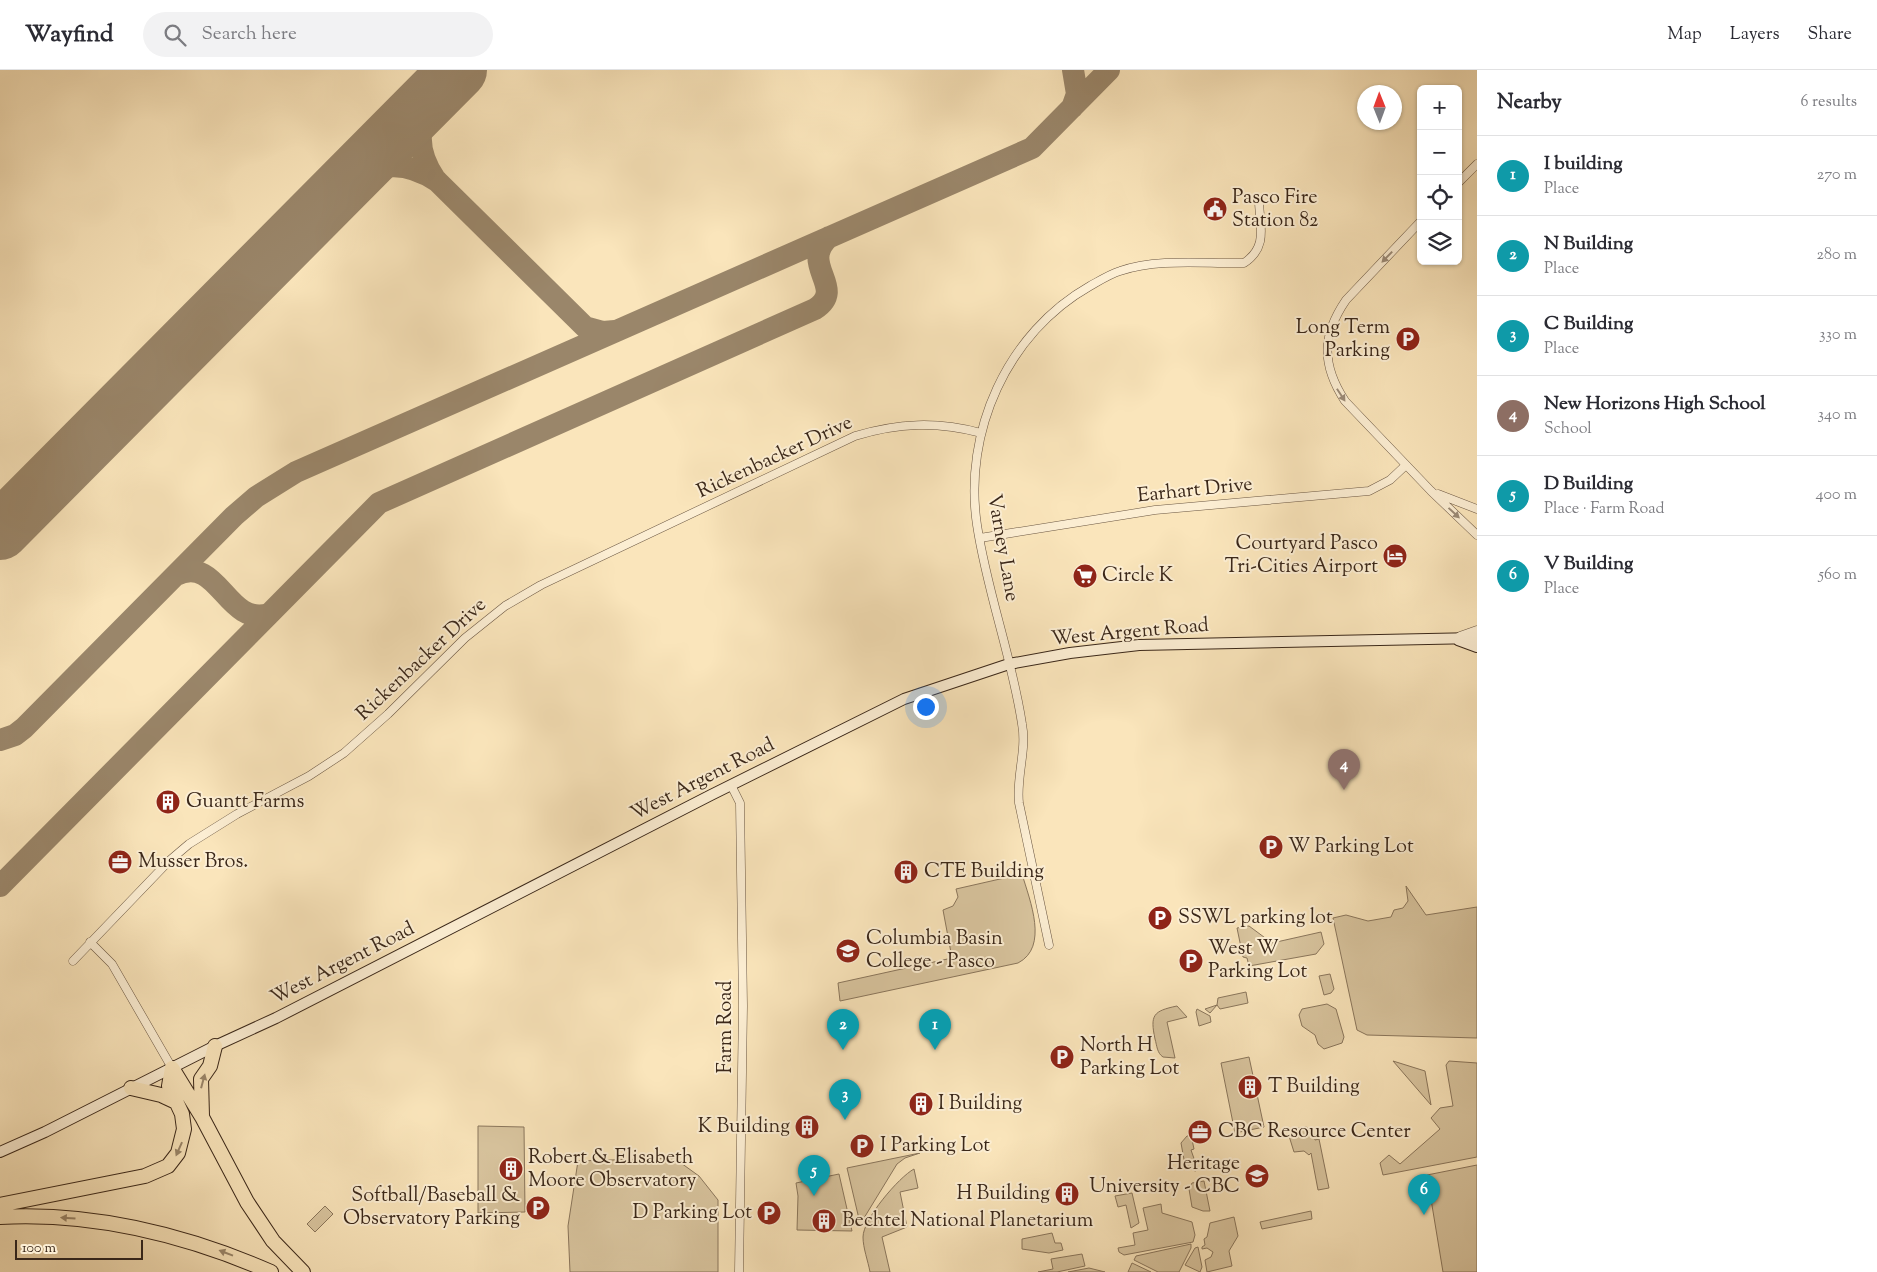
<!DOCTYPE html>
<html lang="en">
<head>
<meta charset="utf-8">
<style>
  :root { --surface:#fff; --page:#f2f2f3; --text:#2b2b33; --muted:#7c7c81; --line:#e1e1e2; --accent:#8f2418 }
  body { margin:0; font-family:"Sorts Mill Goudy",serif; background:var(--page); color:var(--text) }
  .controls { position:absolute; right:15px; top:15px; display:grid; overflow:hidden; border-radius:8px; box-shadow:0 1px 4px #0004 }
  .controls button { width:45px; height:45px; display:grid; place-items:center; padding:0; border:0; border-bottom:1px solid var(--line); background:var(--surface); color:var(--text); font:25px sans-serif }
  .compass { position:absolute; left:1357px; top:15px; width:45px; height:45px; border-radius:50%; background:var(--surface); box-shadow:0 1px 4px #0004; rotate:359deg }
  .scale { position:absolute; left:15px; bottom:12px; width:128px; box-sizing:border-box; padding-left:5px; border:2px solid #3a2719; border-top:0; font-size:14px; line-height:18px; white-space:nowrap; color:#3a2719; -webkit-text-stroke:4px #fceed3; paint-order:stroke }
  .you { position:absolute; left:925px; top:636px; width:18px; height:18px; margin:-12px; border:4px solid #fff; border-radius:50%; background:#1a73e8; box-shadow:0 0 0 8px #1a73e833 }
  .badge { display:grid; place-items:center; width:32px; height:32px; border-radius:50%; background:var(--accent); color:#fff; font-size:16px; font-weight:700 }
  .pin { position:absolute; translate:-50% -41px; filter:drop-shadow(0 1px 2px #0008) }
  .pin::after { content:''; position:absolute; top:26px; width:18px; height:15px; background:inherit; clip-path:polygon(0 0,100% 0,50% 100%) }
  .list { margin:0; padding:0; list-style:none }
  h2 { display:flex; justify-content:space-between; align-items:center; height:65px; margin:0; padding:0 20px; font-size:21px }
  h2 small { font-size:16px; font-weight:400; color:var(--muted) }
  .list li { display:grid; grid-template-columns:32px 1fr auto; gap:15px; align-items:center; box-sizing:border-box; height:80px; padding:0 20px; border-top:1px solid var(--line) }
  .list b { display:block; font-size:19px; white-space:nowrap }
  .list p { margin:0; font-size:16px; white-space:nowrap; color:var(--muted) }
  .list em { font-size:16px; font-style:normal; color:var(--muted) }
  .icon { flex:none; width:28px; height:28px; fill:none; stroke:currentColor; stroke-width:2; stroke-linecap:round; stroke-linejoin:round }
  .map { position:relative; flex:none; width:1477px; height:1202px; overflow:hidden }
  header { display:flex; align-items:center; gap:30px; box-sizing:border-box; height:70px; padding:0 25px; background:var(--surface); border-bottom:1px solid var(--line) }
  header strong { font-size:24px }
  nav { display:flex; gap:28px; margin-inline-start:auto; font-size:18px }
  .search { width:350px; height:45px; background:var(--page); display:flex; align-items:center; gap:12px; box-sizing:border-box; padding:0 18px; border-radius:28px; color:var(--muted); font-size:19px }
  main { display:flex }
  aside { flex:1; background:var(--surface) }
  .map>svg:first-child { display:block }
</style>
</head>
<body>
<header>
<strong>Wayfind</strong>
<div class="search"><svg class="icon" aria-label="search" viewBox="0 0 24 24"><circle cx="10" cy="10" r="6"/><path d="M15 15l6 6"/></svg>Search here</div>
<nav><a>Map</a><a>Layers</a><a>Share</a></nav>
</header>
<main>
<div class="map">
<svg width="1477" height="1202" viewBox="0 0 1477 1202">
  <rect width="100%" height="100%" fill="#fae5bb"/>
  <filter id="stains"><feTurbulence type="fractalNoise" baseFrequency=".004" numOctaves="4"/><feColorMatrix values="0 0 0 0 .2 0 0 0 0 .09 0 0 0 0 .02 0 0 0 .5 -.17"/></filter>
  <radialGradient id="worn" r=".72"><stop offset=".6" stop-color="#630" stop-opacity="0"/><stop offset="1" stop-color="#630" stop-opacity=".3"/></radialGradient>
  <path fill="#d9c59f" stroke="#8a765c" d="M 1022,804 C 1030,831 1049,877 1018,893 L 840,931 L 838,913 L 952,888 L 943,840 L 953,836 L 958,827 L 956,819 Z
    M 1406,816 L 1426,845 L 1477,837 L 1477,968 L 1367,965 L 1357,960 L 1333,848 L 1346,845 L 1368,851 L 1391,847 L 1394,840 L 1403,838 L 1408,831 Z
    M 1249,856 L 1272,873 L 1321,862 L 1324,874 L 1316,884 L 1249,896 L 1247,888 L 1243,887 L 1237,858 Z
    M 1330,904 L 1334,919 L 1331,923 L 1324,925 L 1319,906 Z
    M 1246,922 L 1248,933 L 1220,939 L 1217,935 L 1210,943 L 1205,939 L 1217,935 L 1218,928 Z
    M 1327,934 L 1336,939 L 1344,967 L 1342,973 L 1324,979 L 1318,974 L 1315,965 L 1302,956 L 1299,945 L 1302,939 Z
    M 1177,936 L 1187,947 L 1167,952 L 1175,988 L 1163,987 C 1157,983 1157,976 1155,969 C 1150,945 1153,941 1177,936 Z
    M 1197,939 L 1210,946 L 1211,952 L 1199,956 L 1196,942 Z
    M 1249,987 L 1264,1057 L 1235,1063 L 1221,993 Z
    M 1393,991 L 1425,1001 L 1431,1035 Z
    M 1449,991 L 1477,993 L 1477,1087 L 1383,1105 L 1380,1093 L 1389,1085 L 1400,1094 L 1440,1059 L 1431,1048 L 1440,1038 L 1453,1036 L 1446,995 Z
    M 478,1056 L 524,1057 L 525,1142 L 478,1143 Z
    M 1306,1057 L 1313,1061 L 1315,1070 L 1319,1069 L 1329,1118 L 1318,1120 L 1311,1083 L 1309,1085 L 1304,1081 L 1294,1082 L 1289,1066 L 1294,1059 Z
    M 1191,1065 L 1194,1079 L 1191,1080 L 1198,1100 L 1195,1101 L 1185,1095 L 1181,1073 L 1187,1066 Z
    M 920,1083 L 905,1088 L 897,1094 L 864,1148 L 859,1149 L 847,1098 Z
    M 674,1088 L 699,1106 L 718,1130 L 718,1202 L 570,1202 L 568,1156 L 578,1091 Z
    M 1477,1095 L 1477,1202 L 1443,1202 L 1427,1105 Z
    M 914,1099 L 918,1118 L 900,1122 L 907,1157 L 882,1167 L 890,1202 L 870,1202 C 868,1191 863,1178 863,1167 C 863,1149 899,1107 914,1099 Z
    M 839,1104 L 852,1161 L 797,1160 L 798,1126 L 796,1113 Z
    M 1204,1111 L 1210,1141 L 1203,1141 L 1192,1137 L 1189,1119 L 1192,1113 Z
    M 1132,1123 L 1139,1153 L 1131,1158 L 1126,1135 L 1118,1137 L 1115,1126 Z
    M 1161,1134 L 1162,1143 L 1192,1152 L 1195,1165 L 1193,1172 L 1124,1185 L 1119,1182 L 1118,1178 L 1135,1175 L 1133,1163 L 1148,1160 L 1143,1138 Z
    M 325,1136 L 333,1144 L 315,1162 L 307,1154 Z
    M 1311,1141 L 1312,1149 L 1262,1159 L 1260,1152 Z
    M 1234,1147 L 1238,1166 L 1229,1181 L 1232,1196 L 1207,1202 L 1205,1190 L 1211,1187 L 1213,1182 L 1207,1178 L 1202,1179 L 1202,1177 L 1205,1175 L 1204,1169 L 1207,1167 L 1210,1153 Z
    M 1052,1163 L 1055,1173 L 1061,1173 L 1063,1180 L 1049,1183 L 1022,1179 L 1022,1169 Z
    M 1191,1174 L 1191,1178 L 1179,1202 L 1158,1202 L 1134,1190 L 1136,1186 Z
    M 1198,1177 L 1202,1197 L 1200,1202 L 1185,1195 L 1195,1178 Z
    M 1082,1184 L 1085,1196 L 1057,1202 L 1038,1202 L 1053,1199 L 1051,1189 Z
    M 1132,1193 L 1151,1202 L 1128,1202 Z
    M 1089,1198 L 1105,1202 L 1068,1202 Z"/>
  <g fill="none" stroke-linecap="round" stroke-linejoin="round">
    <path stroke="#9a866a" stroke-width="22" d="M 441,18 C 419,49 412,75 435,109 L 585,257 L 603,262 L 615,261
      M 1072,38 L 1077,24 L 1073,0
      M 345,114 C 378,93 403,89 437,111
      M 176,505 C 219,484 226,557 269,544
      M 0,670 L 15,665 L 24,658 L 234,446 L 256,427 L 296,402 L 1032,78 L 1109,0
      M 0,816 L 379,433 L 815,239 C 848,218 798,195 829,167"/>
    <path stroke="#9a866a" stroke-width="58" d="M 0,461 L 458,0"/>
    <defs>
      <path id="minor" d="M 1458,113 L 1477,94
        M 1421,151 L 1346,230 C 1322,265 1321,294 1345,331 L 1431,421 L 1477,465
        M 1438,424 L 1477,439
        M 980,468 L 1155,440 L 1369,421 L 1390,410 L 1406,395
        M 1460,566 L 1477,560
        M 731,715 L 740,733 L 743,936 L 739,1202
        M 90,872 L 112,894 L 172,998
        M 1049,875 L 1019,733 C 1016,707 1027,680 1022,654 C 1012,587 987,522 977,455 C 963,362 1007,263 1090,216 C 1099,211 1110,204 1120,201 C 1159,188 1204,194 1244,193 C 1268,177 1260,157 1259,132
        M 73,891 L 169,791 L 189,774 L 237,744 L 309,706 L 344,683 L 388,644 L 465,568 L 505,536 L 541,515 L 855,366 C 898,353 937,351 981,363"/>
      <path id="secondary" d="M 1458,570 L 1477,577
        M 0,1082 L 45,1062 L 215,976 L 276,948 L 711,725 L 904,629 L 1009,594 L 1070,583 L 1139,575 L 1477,568"/>
      <path id="motorway" d="M 172,998 L 202,1047 L 247,1132 L 273,1171 L 303,1202
        M 131,1018 L 161,1025 L 176,1032
        M 202,1046 L 201,1009 L 210,996 L 215,976
        M 0,1135 L 145,1106 L 168,1096 L 178,1083 L 184,1059 L 182,1044 L 169,1016 L 172,998
        M 0,1147 C 94,1142 186,1165 271,1202"/>
    </defs>
    <use href="#minor" stroke="#6a5642" stroke-width="9"/>
    <use href="#secondary" stroke="#3a2719" stroke-width="12"/>
    <use href="#motorway" stroke="#3a2719" stroke-width="16"/>
    <use href="#minor" stroke="#fceed3" stroke-width="8"/>
    <use href="#secondary" stroke="#fceed3" stroke-width="10"/>
    <use href="#motorway" stroke="#fae5bb" stroke-width="14"/>
  </g>
  <defs><path id="oneway-solid" d="M-6-.8H1V-3.2L6.5 0L1 3.2V.8H-6Z" transform="scale(1.25)"/></defs>
  <g fill="#9b8a76">
    <use href="#oneway-solid" transform="translate(1387 187) rotate(134)"/>
    <use href="#oneway-solid" transform="translate(1341 325) rotate(57)"/>
    <use href="#oneway-solid" transform="translate(1454 443) rotate(43)"/>
  </g>
  <g fill="#9a866a">
    <use href="#oneway-solid" transform="translate(203 1011) rotate(-75)"/>
    <use href="#oneway-solid" transform="translate(179 1079) rotate(114)"/>
    <use href="#oneway-solid" transform="translate(68 1148) rotate(-176)"/>
    <use href="#oneway-solid" transform="translate(226 1183) rotate(-159)"/>
  </g>
  <defs>
    <symbol id="civic-disc" viewBox="-11 -11 22 22"><circle r="9.5" fill="#8f2418" stroke="#fceed3"/><path d="M-.6-6.5H3V-4.5H.6V-3L4-1V1h2V6H-6V1h2V-1L-.6-3ZM-1.2 2.5V6h2.4V2.5Z" fill="#fff"/></symbol>
    <symbol id="parking-disc" viewBox="-11 -11 22 22"><circle r="9.5" fill="#8f2418" stroke="#fceed3"/><path d="M-3.5-5.5H1a3.5 3.5 0 0 1 0 7H-1V5.5H-3.5ZM-1-3.4V-.6H.8a1.4 1.4 0 0 0 0-2.8Z" fill="#fff"/></symbol>
    <symbol id="hotel-disc" viewBox="-11 -11 22 22"><circle r="9.5" fill="#8f2418" stroke="#fceed3"/><path d="M-6-4.5h1.5V1H6V5H4.5V3h-9V5H-6ZM-4 0a1.8 1.8 0 1 1 3.6 0ZM.5 0V-2.5h3Q6-2.5 6 0Z" fill="#fff"/></symbol>
    <symbol id="supermarket-disc" viewBox="-11 -11 22 22"><circle r="9.5" fill="#8f2418" stroke="#fceed3"/><path d="M-6-5.5h2.5l.6 2H6L4.5 2H-2.5L-4.4-4H-6ZM-1.5 3.2a1.3 1.3 0 1 0 .1 0ZM3 3.2a1.3 1.3 0 1 0 .1 0Z" fill="#fff"/></symbol>
    <symbol id="building-disc" viewBox="-11 -11 22 22"><circle r="9.5" fill="#8f2418" stroke="#fceed3"/><path d="M-4-6H4V6H1V3H-1V6H-4ZM-2.5-4.3h1.7v1.8h-1.7ZM.8-4.3h1.7v1.8H.8ZM-2.5-1h1.7V.8h-1.7ZM.8-1h1.7V.8H.8Z" fill="#fff"/></symbol>
    <symbol id="office-disc" viewBox="-11 -11 22 22"><circle r="9.5" fill="#8f2418" stroke="#fceed3"/><path d="M-6-3h4V-5.5h4V-3h4V5H-6ZM-1-4.5V-3h2v-1.5ZM-6 0V1H6V0Z" fill="#fff"/></symbol>
    <symbol id="university-disc" viewBox="-11 -11 22 22"><circle r="9.5" fill="#8f2418" stroke="#fceed3"/><path d="M0-5L7-2L0 1L-7-2ZM-4 1L0 2.5L4 1V4Q0 6-4 4Z" fill="#fff"/></symbol>
  </defs>
  <g fill-rule="evenodd">
    <use href="#civic-disc" x="1201" y="125" width="28" height="28"/>
    <use href="#parking-disc" x="1394" y="255" width="28" height="28"/>
    <use href="#hotel-disc" x="1381" y="472" width="28" height="28"/>
    <use href="#supermarket-disc" x="1071" y="492" width="28" height="28"/>
    <use href="#building-disc" x="154" y="718" width="28" height="28"/>
    <use href="#parking-disc" x="1257" y="763" width="28" height="28"/>
    <use href="#office-disc" x="106" y="778" width="28" height="28"/>
    <use href="#building-disc" x="892" y="788" width="28" height="28"/>
    <use href="#parking-disc" x="1146" y="834" width="28" height="28"/>
    <use href="#university-disc" x="834" y="867" width="28" height="28"/>
    <use href="#parking-disc" x="1177" y="877" width="28" height="28"/>
    <use href="#parking-disc" x="1048" y="973" width="28" height="28"/>
    <use href="#building-disc" x="1236" y="1003" width="28" height="28"/>
    <use href="#building-disc" x="907" y="1020" width="28" height="28"/>
    <use href="#building-disc" x="793" y="1043" width="28" height="28"/>
    <use href="#office-disc" x="1186" y="1048" width="28" height="28"/>
    <use href="#parking-disc" x="848" y="1062" width="28" height="28"/>
    <use href="#building-disc" x="497" y="1085" width="28" height="28"/>
    <use href="#university-disc" x="1243" y="1092" width="28" height="28"/>
    <use href="#building-disc" x="1053" y="1110" width="28" height="28"/>
    <use href="#parking-disc" x="524" y="1124" width="28" height="28"/>
    <use href="#parking-disc" x="755" y="1129" width="28" height="28"/>
    <use href="#building-disc" x="810" y="1137" width="28" height="28"/>
  </g>
  <g text-anchor="middle" dominant-baseline="central" stroke-width="4" stroke-linejoin="round" paint-order="stroke">
    <g font-size="20" fill="#3a2719" stroke="#fceed3" text-anchor="start">
      <text x="1232" y="128">Pasco Fire<tspan x="1232" dy="23">Station 82</tspan></text>
      <text x="1390" y="258" text-anchor="end">Long Term<tspan x="1390" dy="23">Parking</tspan></text>
      <text x="1378" y="474" text-anchor="end">Courtyard Pasco<tspan x="1378" dy="23">Tri-Cities Airport</tspan></text>
      <text x="1102" y="506">Circle K</text>
      <text x="186" y="732">Guantt Farms</text>
      <text x="1288" y="777">W Parking Lot</text>
      <text x="138" y="792">Musser Bros.</text>
      <text x="924" y="802">CTE Building</text>
      <text x="1178" y="848">SSWL parking lot</text>
      <text x="866" y="869">Columbia Basin<tspan x="866" dy="23">College - Pasco</tspan></text>
      <text x="1208" y="879">West W<tspan x="1208" dy="23">Parking Lot</tspan></text>
      <text x="1080" y="976">North H<tspan x="1080" dy="23">Parking Lot</tspan></text>
      <text x="1268" y="1017">T Building</text>
      <text x="938" y="1034">I Building</text>
      <text x="790" y="1057" text-anchor="end">K Building</text>
      <text x="1218" y="1062">CBC Resource Center</text>
      <text x="880" y="1076">I Parking Lot</text>
      <text x="528" y="1088">Robert &amp; Elisabeth<tspan x="528" dy="23">Moore Observatory</tspan></text>
      <text x="1240" y="1094" text-anchor="end">Heritage<tspan x="1240" dy="23">University - CBC</tspan></text>
      <text x="1050" y="1124" text-anchor="end">H Building</text>
      <text x="520" y="1126" text-anchor="end">Softball/Baseball &amp;<tspan x="520" dy="23">Observatory Parking</tspan></text>
      <text x="752" y="1143" text-anchor="end">D Parking Lot</text>
      <text x="842" y="1151">Bechtel National Planetarium</text>
    </g>
    <g font-size="20" fill="#3a2719" stroke="#fceed3">
      <text transform="translate(775 388) rotate(-25)">Rickenbacker Drive</text>
      <text transform="translate(1195 421) rotate(-6)">Earhart Drive</text>
      <text transform="translate(1002 478) rotate(80)">Varney Lane</text>
      <text transform="translate(1130 563) rotate(-5)">West Argent Road</text>
      <text transform="translate(422 590) rotate(-43)">Rickenbacker Drive</text>
      <text transform="translate(703 710) rotate(-27)">West Argent Road</text>
      <text transform="translate(343 894) rotate(-27)">West Argent Road</text>
      <text transform="translate(726 957) rotate(-90)">Farm Road</text>
    </g>
  </g>
  <rect width="100%" height="100%" filter="url(#stains)"/>
  <rect width="100%" height="100%" fill="url(#worn)"/>
</svg>
<div class="controls">
<button>+</button>
<button>−</button>
<button><svg class="icon" aria-label="locate" viewBox="0 0 24 24"><circle cx="12" cy="12" r="6"/><path d="M12 2v4M12 18v4M2 12h4M18 12h4"/></svg></button>
<button><svg class="icon" aria-label="layers" viewBox="0 0 24 24"><path d="M12 4l9 5-9 5-9-5zM3 14l9 5 9-5"/></svg></button>
</div>
<svg class="compass" viewBox="-18 -18 36 36"><path d="M0-13l5 13h-10z" fill="#e53935"/><path d="M0 13l5-13h-10z" fill="#7c7c81"/></svg>
<div class="scale">100 m</div>
<div class="you"></div>
<div class="pin badge" style="left:935px;top:980px;background:#0f9aa8">1</div>
<div class="pin badge" style="left:843px;top:980px;background:#0f9aa8">2</div>
<div class="pin badge" style="left:845px;top:1050px;background:#0f9aa8">3</div>
<div class="pin badge" style="left:1344px;top:720px;background:#8d6e63">4</div>
<div class="pin badge" style="left:814px;top:1126px;background:#0f9aa8">5</div>
<div class="pin badge" style="left:1424px;top:1145px;background:#0f9aa8">6</div>
</div>
<aside>
<h2>Nearby<small>6 results</small></h2>
<ul class="list">
<li><span class="badge" style="background:#0f9aa8">1</span><div><b>I building</b><p>Place</p></div><em>270 m</em></li>
<li><span class="badge" style="background:#0f9aa8">2</span><div><b>N Building</b><p>Place</p></div><em>280 m</em></li>
<li><span class="badge" style="background:#0f9aa8">3</span><div><b>C Building</b><p>Place</p></div><em>330 m</em></li>
<li><span class="badge" style="background:#8d6e63">4</span><div><b>New Horizons High School</b><p>School</p></div><em>340 m</em></li>
<li><span class="badge" style="background:#0f9aa8">5</span><div><b>D Building</b><p>Place · Farm Road</p></div><em>400 m</em></li>
<li><span class="badge" style="background:#0f9aa8">6</span><div><b>V Building</b><p>Place</p></div><em>560 m</em></li>
</ul>
</aside>
</main>
</body>
</html>
